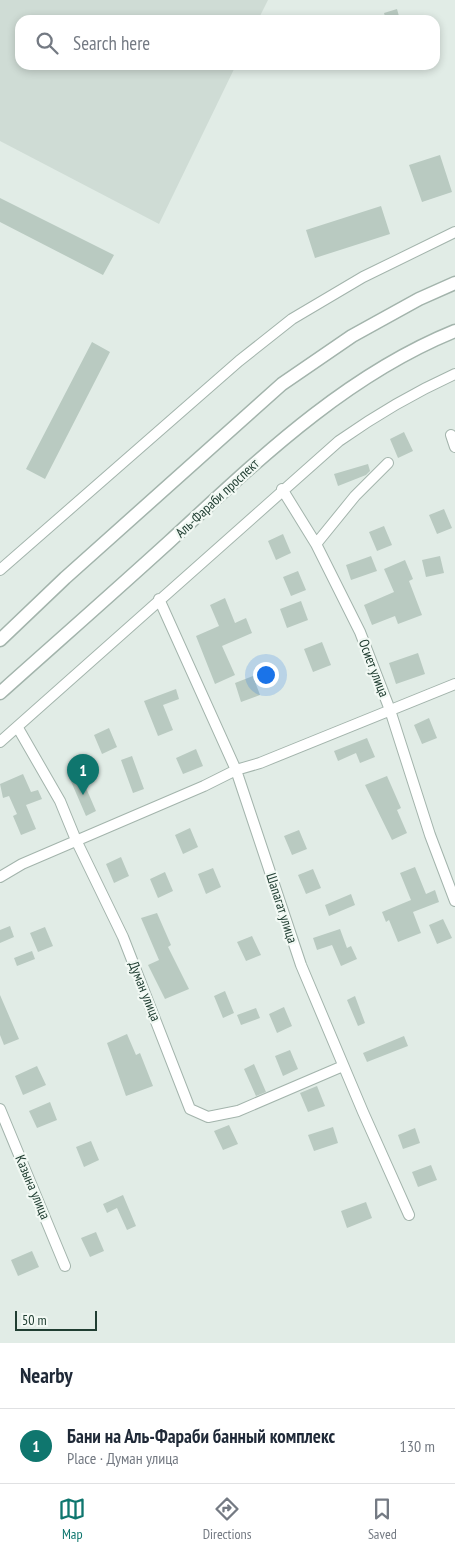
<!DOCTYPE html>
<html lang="en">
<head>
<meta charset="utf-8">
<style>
  :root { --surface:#fff; --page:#f6f6f7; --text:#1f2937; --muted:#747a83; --line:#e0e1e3; --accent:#0f766e }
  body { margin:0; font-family:"PT Sans Narrow",sans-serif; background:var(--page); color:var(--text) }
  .scale { position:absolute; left:15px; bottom:12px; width:82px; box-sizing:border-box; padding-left:5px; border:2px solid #203e32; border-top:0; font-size:14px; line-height:18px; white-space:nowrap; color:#203e32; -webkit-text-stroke:4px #f2f9f4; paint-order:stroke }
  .you { position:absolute; left:265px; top:674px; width:18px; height:18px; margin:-12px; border:4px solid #fff; border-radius:50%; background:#1a73e8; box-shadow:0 0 0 8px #1a73e833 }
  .badge { display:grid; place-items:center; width:32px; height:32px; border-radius:50%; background:var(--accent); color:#fff; font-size:16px; font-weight:700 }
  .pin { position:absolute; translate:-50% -41px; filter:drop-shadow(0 1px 2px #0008) }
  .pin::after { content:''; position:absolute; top:26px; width:18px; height:15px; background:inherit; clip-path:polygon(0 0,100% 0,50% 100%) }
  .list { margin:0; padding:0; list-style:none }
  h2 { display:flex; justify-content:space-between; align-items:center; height:65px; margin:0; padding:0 20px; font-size:21px }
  h2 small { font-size:16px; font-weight:400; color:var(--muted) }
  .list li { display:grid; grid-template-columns:32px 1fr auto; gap:15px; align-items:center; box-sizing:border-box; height:75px; padding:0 20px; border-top:1px solid var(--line) }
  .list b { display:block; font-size:19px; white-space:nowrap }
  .list p { margin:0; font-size:16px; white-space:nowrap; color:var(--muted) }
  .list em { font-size:16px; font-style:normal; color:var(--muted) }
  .icon { flex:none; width:28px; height:28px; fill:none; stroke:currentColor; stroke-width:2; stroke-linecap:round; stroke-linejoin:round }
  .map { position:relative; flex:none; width:455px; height:1343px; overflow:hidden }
  .search { position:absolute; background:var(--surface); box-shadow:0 2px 8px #0003; left:15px; right:15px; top:15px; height:55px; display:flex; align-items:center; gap:12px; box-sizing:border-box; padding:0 18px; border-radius:15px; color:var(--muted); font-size:19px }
  .sheet { height:140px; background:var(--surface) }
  nav { display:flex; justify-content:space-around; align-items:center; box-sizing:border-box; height:70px; border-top:1px solid var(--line); background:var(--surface); font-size:14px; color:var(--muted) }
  nav a { display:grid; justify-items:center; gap:2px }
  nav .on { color:var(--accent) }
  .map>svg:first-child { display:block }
</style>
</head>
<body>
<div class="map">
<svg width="455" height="1343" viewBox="0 0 455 1343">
  <rect width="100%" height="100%" fill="#e1ece6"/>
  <path fill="#cfdcd5" d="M 0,0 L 268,0 L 258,20 L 20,20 L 20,65 L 236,65 L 159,224 L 0,141 Z"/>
  <path fill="#b9cac1" d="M 397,9 L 400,20 L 386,20 L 384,13 Z
    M 440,155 L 452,192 L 422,202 L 409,165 Z
    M 0,198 L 114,255 L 103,275 L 0,222 Z
    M 381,206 L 390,234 L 315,258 L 306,230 Z
    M 92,342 L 110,352 L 45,479 L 26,469 Z
    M 404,432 L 413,451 L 398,458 L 390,439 Z
    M 368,464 L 370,471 L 366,475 L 338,486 L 334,474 Z
    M 444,509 L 452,528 L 437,534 L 429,515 Z
    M 384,526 L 392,545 L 377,551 L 369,532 Z
    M 283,534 L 291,553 L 276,560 L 268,541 Z
    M 371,556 L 377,571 L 351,580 L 346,565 Z
    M 440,556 L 444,573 L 426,577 L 422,560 Z
    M 405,560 L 413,579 L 409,581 L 422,615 L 398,624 L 395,616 L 372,625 L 364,605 L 394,592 L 384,569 Z
    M 298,571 L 306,590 L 291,596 L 283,577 Z
    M 225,598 L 235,623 L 246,618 L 252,633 L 222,646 L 235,675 L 215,684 L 196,636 L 219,626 L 210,605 Z
    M 301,601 L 308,620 L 287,628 L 280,609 Z
    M 322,642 L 331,665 L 313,672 L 304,649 Z
    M 418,653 L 425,674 L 396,684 L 389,663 Z
    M 253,676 L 260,695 L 241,702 L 235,683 Z
    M 176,689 L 179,699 L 163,705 L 173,730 L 158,736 L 144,701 Z
    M 429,718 L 437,738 L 422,744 L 414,725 Z
    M 109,728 L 117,747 L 102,754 L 94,735 Z
    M 367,738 L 375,757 L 360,763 L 356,753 L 338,761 L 334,751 Z
    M 196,749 L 203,766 L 183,774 L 176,758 Z
    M 132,756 L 144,789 L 133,793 L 121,760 Z
    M 23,774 L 31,792 L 38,790 L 42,799 L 26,805 L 36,829 L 21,835 L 13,816 L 17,814 L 9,796 L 3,798 L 0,784 Z
    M 80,774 L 96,811 L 86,816 L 70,779 Z
    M 387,776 L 401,808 L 397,810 L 407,833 L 392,840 L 365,785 Z
    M 190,828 L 198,847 L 183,854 L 175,835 Z
    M 299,830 L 307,849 L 292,855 L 284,836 Z
    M 121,857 L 129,876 L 114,883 L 106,864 Z
    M 415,867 L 426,894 L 435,890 L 439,902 L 413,912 L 421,933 L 398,942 L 389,920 L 386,922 L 382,912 L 411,900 L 400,873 Z
    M 213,868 L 221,887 L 206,894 L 198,874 Z
    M 313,869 L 321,888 L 306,894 L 298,875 Z
    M 165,872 L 173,891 L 158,898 L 150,879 Z
    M 351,894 L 355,905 L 329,916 L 325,905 Z
    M 157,913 L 171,945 L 168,947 L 189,989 L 165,999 L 148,965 L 159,960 L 141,918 Z
    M 443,919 L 452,938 L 437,944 L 429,925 Z
    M 10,926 L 14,937 L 0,943 L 0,930 Z
    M 45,927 L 53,946 L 38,952 L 30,933 Z
    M 340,929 L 347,948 L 351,946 L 357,959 L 341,966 L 332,945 L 317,950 L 313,938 Z
    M 252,936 L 261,955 L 246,961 L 237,942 Z
    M 32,951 L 35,959 L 17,966 L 14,958 Z
    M 225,991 L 234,1013 L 223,1018 L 214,996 Z
    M 0,995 L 19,1039 L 4,1045 L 0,1035 Z
    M 355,996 L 365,1023 L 358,1026 L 347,1000 Z
    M 284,1007 L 292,1026 L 277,1033 L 269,1014 Z
    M 256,1008 L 260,1018 L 241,1025 L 237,1015 Z
    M 127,1034 L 136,1055 L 140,1053 L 153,1086 L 126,1096 L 107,1043 Z
    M 404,1036 L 408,1046 L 367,1062 L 363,1053 Z
    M 290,1050 L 298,1069 L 283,1076 L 275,1056 Z
    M 254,1064 L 266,1092 L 256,1096 L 244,1069 Z
    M 37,1066 L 46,1085 L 23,1095 L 15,1076 Z
    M 317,1086 L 325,1106 L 308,1112 L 300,1093 Z
    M 50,1102 L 57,1120 L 37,1128 L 29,1111 Z
    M 229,1125 L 238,1144 L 223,1150 L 214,1131 Z
    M 333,1127 L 338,1143 L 314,1151 L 308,1135 Z
    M 415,1128 L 420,1143 L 403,1149 L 398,1135 Z
    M 91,1141 L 99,1160 L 84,1167 L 76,1147 Z
    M 431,1165 L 437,1180 L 418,1187 L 412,1172 Z
    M 123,1195 L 136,1226 L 127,1230 L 117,1208 L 107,1213 L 103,1204 Z
    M 366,1202 L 372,1218 L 347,1228 L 341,1211 Z
    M 96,1232 L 104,1251 L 90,1257 L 81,1238 Z
    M 32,1251 L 39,1267 L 18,1276 L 11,1260 Z"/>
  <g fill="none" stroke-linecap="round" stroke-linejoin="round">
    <defs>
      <path id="minor" d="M 451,435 L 455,447
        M 388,463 L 355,496 L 316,544 L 360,632 L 390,710 L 430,835 L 455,901
        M 282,489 L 316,544
        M 0,570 L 239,361 L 292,319 L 363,277 L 455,232
        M 159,599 L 236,770 L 301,965 L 363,1112 L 409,1215
        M 18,728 L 60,801 L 76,840 L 123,937 L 190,1109 L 208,1117 L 238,1111 L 343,1066
        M 0,742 L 339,441 C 376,415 413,393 455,374
        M 0,877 L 22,864 L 204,786 L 236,770 L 260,763 L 455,684
        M 0,1109 L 65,1266"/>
      <path id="tertiary" d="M 0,640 L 65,578 L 282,384 L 352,336 L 419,299 L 455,283
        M 0,693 C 57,642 114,592 170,541 C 257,461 344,376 455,331"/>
    </defs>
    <use href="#minor" stroke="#a3b4ac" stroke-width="12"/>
    <use href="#tertiary" stroke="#a3b4ac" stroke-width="15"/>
    <use href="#minor" stroke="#fff" stroke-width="10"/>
    <use href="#tertiary" stroke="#fff" stroke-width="12"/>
  </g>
  <g text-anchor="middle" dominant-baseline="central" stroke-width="4.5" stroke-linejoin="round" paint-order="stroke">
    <g font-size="14" fill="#203e32" stroke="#f2f9f4">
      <text transform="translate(217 498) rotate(-43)">Аль-Фараби проспект</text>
      <text transform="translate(374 668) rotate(69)">Осиет улица</text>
      <text transform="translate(282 908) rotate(72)">Шапагат улица</text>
      <text transform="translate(145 991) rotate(68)">Думан улица</text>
      <text transform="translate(33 1187) rotate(67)">Казына улица</text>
    </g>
  </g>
</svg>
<div class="scale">50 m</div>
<div class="you"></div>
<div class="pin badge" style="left:83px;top:795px">1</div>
<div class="search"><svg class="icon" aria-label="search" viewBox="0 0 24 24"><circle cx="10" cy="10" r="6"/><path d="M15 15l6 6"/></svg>Search here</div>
</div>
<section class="sheet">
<h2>Nearby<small></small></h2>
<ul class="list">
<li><span class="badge">1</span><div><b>Бани на Аль-Фараби банный комплекс</b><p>Place · Думан улица</p></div><em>130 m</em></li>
</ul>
</section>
<nav>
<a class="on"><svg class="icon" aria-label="map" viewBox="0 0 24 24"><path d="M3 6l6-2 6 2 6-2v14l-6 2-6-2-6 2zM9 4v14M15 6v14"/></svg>Map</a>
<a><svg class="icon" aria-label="directions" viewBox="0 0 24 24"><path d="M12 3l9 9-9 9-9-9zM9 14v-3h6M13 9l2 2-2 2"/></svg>Directions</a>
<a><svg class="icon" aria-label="saved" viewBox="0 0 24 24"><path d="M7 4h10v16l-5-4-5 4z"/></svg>Saved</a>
</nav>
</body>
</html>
